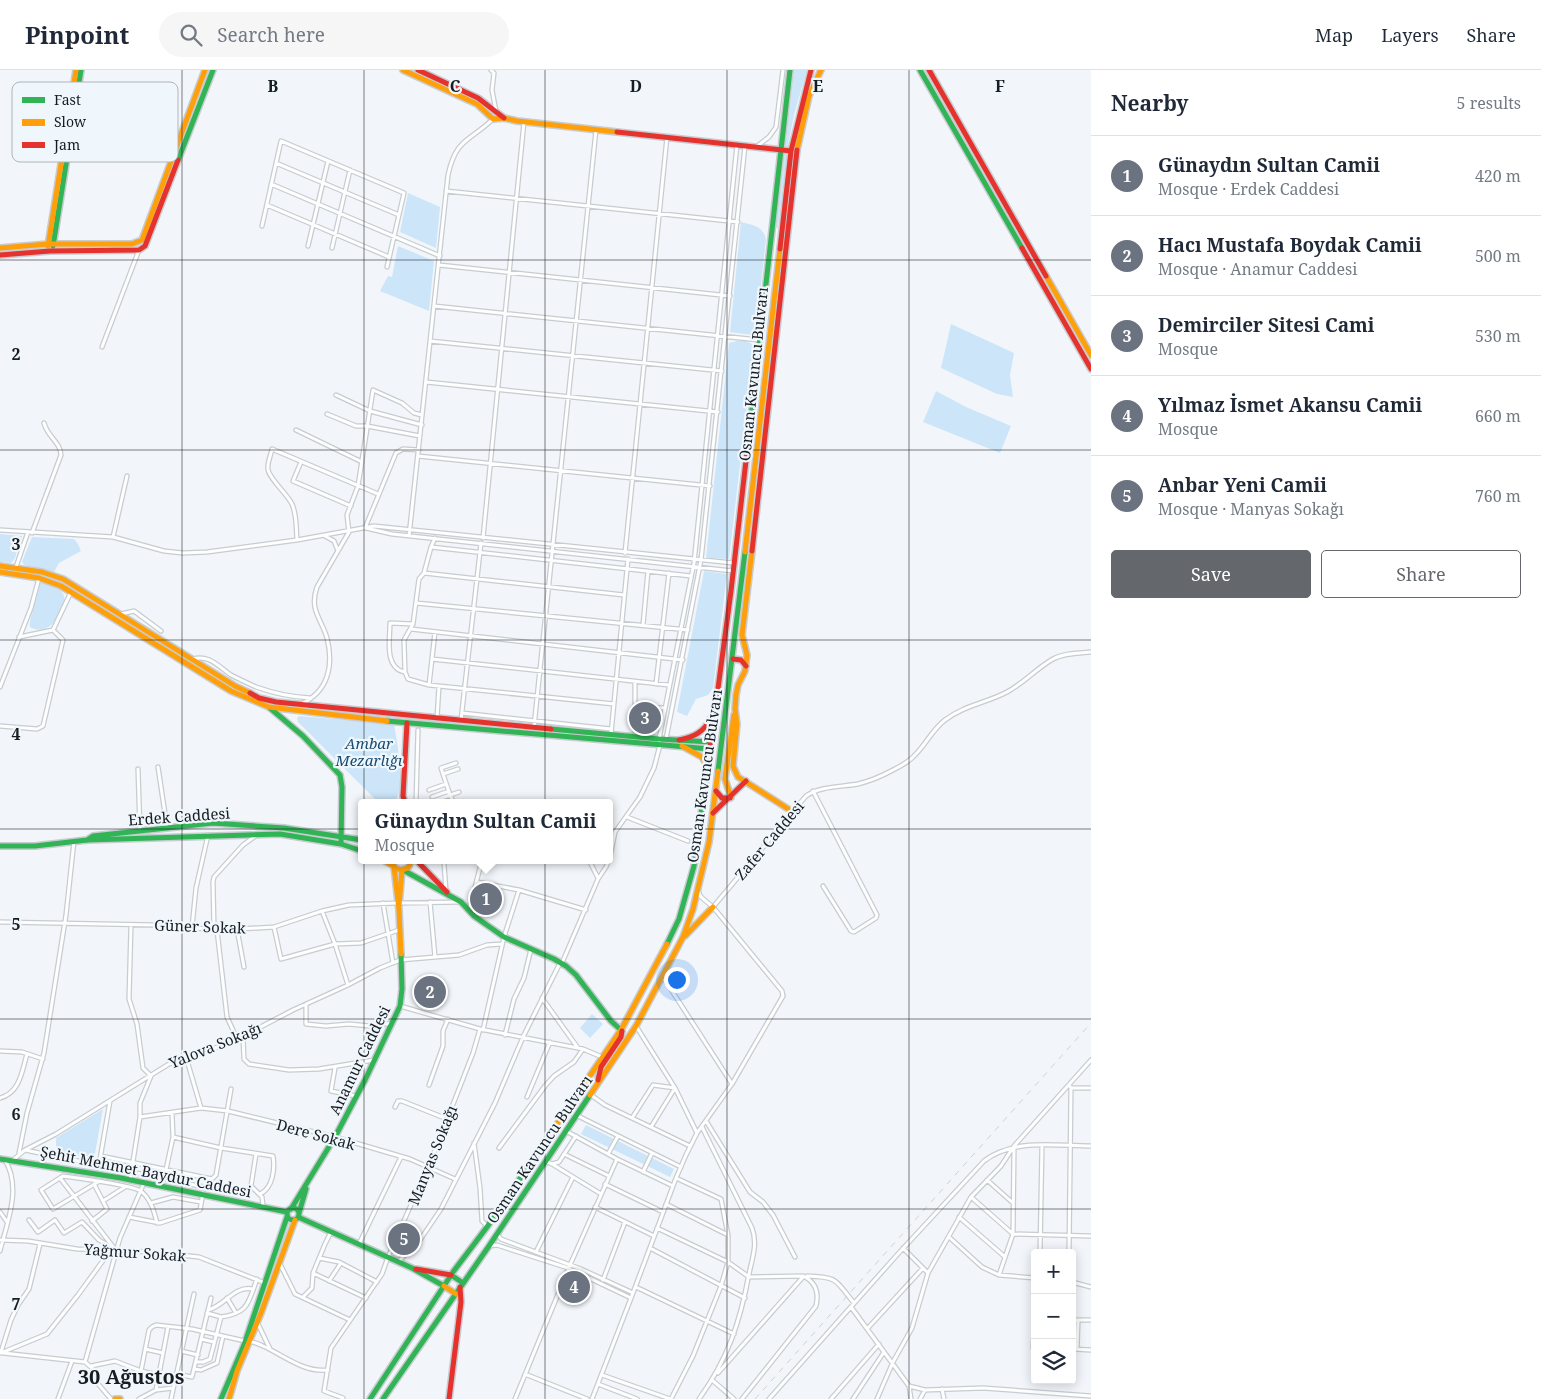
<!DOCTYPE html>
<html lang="en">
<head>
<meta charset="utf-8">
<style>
  :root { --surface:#fff; --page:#f6f6f7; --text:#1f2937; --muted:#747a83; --line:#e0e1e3; --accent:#64686c }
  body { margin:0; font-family:"Noto Serif",serif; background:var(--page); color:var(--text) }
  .controls { position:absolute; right:15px; bottom:15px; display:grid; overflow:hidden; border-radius:5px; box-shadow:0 2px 12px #0003 }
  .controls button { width:45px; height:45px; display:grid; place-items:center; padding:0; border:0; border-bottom:1px solid var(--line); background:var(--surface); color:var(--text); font:25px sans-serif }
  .you { position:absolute; left:676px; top:909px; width:18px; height:18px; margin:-12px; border:4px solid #fff; border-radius:50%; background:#1a73e8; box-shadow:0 0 0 8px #1a73e833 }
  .badge { display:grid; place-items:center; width:32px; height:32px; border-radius:50%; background:var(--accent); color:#fff; font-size:16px; font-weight:700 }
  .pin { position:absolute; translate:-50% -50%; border:2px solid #fff; box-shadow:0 1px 5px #0006 }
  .popup { position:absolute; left:358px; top:729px; width:255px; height:65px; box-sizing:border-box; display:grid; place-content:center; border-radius:5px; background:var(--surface); filter:drop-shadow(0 1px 4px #0005); font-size:16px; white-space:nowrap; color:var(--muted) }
  .popup b { font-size:19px; color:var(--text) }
  .popup::after { content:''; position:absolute; left:50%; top:100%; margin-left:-10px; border:10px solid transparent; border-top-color:var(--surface) }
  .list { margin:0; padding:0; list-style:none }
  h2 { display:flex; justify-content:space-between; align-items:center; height:65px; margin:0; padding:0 20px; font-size:21px }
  h2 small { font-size:16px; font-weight:400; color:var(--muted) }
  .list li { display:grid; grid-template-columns:32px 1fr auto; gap:15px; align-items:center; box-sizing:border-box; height:80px; padding:0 20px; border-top:1px solid var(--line) }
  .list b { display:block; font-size:19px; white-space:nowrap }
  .list p { margin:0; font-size:16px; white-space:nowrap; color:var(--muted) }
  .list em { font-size:16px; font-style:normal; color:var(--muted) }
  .actions { display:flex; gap:10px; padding:15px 20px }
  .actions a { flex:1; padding:11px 0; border:1px solid var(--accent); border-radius:5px; text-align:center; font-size:18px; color:var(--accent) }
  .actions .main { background:var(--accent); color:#fff }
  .icon { flex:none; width:28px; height:28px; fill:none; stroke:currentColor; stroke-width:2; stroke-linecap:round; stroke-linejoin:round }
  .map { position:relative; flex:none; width:1091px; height:1329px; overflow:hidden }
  header { display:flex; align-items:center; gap:30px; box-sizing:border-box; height:70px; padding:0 25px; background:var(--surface); border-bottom:1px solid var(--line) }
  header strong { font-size:24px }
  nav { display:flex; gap:28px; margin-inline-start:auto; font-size:18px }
  .search { width:350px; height:45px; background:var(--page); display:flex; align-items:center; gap:12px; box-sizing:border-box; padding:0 18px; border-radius:28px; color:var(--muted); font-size:19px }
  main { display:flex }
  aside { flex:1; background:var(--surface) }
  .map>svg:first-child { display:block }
</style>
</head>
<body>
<header>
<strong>Pinpoint</strong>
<div class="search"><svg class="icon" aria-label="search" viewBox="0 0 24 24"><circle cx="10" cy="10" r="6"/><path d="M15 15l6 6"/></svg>Search here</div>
<nav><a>Map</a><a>Layers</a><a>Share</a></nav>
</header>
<main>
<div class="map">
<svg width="1091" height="1329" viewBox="0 0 1091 1329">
  <rect width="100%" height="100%" fill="#f2f6fa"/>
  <path fill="#cce5f9" d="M 794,0 L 807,0 L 794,45 L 788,75 L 778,158 L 776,158 Z
    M 408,123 L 440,137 L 436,178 L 400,162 Z
    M 741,152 C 753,155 763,156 766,169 L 756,261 L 752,265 L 730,262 Z
    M 398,176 L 434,191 L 429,241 L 380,221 L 388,206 L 392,207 Z
    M 951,254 L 1014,283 L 1010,305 L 1013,327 L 997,324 L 941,298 Z
    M 737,271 L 746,271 L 754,275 L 729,489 L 706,488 L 729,273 Z
    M 936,321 L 966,337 L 1011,356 L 1000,383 L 923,352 Z
    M 0,464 L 22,466 L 15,488 L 11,493 L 0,492 Z
    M 32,467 L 74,469 L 78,474 L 81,481 L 59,493 L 54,502 L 24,495 L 22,492 Z
    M 704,501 L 727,504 L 713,618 L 708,625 L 696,629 L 687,646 L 677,642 Z
    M 40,512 C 47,514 58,516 62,522 C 71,533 51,570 30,557 C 28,550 39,522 40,512 Z
    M 299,646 L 394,654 C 397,674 407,717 394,733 L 379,733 L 298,652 L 297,648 Z
    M 592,944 L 603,954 L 590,968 L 580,958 Z
    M 103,1039 L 94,1089 L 56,1082 L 56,1068 Z
    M 586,1055 L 674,1099 L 670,1107 L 581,1064 Z"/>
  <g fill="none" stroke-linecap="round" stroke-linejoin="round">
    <defs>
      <path id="street" d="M 491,0 L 494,3 L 492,20 L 496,41
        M 756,77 L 769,67 L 776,57 L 783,0
        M 276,93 L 399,145
        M 271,114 L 440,186
        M 446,121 L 738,152
        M 267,135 L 389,187
        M 262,156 L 281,71 L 404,123 L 387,197
        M 308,176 L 328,91
        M 332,178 L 350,100
        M 439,195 L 730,226
        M 434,236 L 759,270
        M 430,271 L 722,301
        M 102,277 L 139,180
        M 426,312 L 718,342
        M 336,325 L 370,341 L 422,355
        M 327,344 L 356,356 L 367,356 L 420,366
        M 296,360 L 362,392
        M 418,386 L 710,416
        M 301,392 L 293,411 L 351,436
        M 365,458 L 396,383 L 403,379 L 419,380
        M 366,458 L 392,464 L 733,501
        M 0,460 L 113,467 L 164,481 L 183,483 L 207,482 L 297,470 L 374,456 L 733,493
        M 349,462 L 347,445 L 358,416 L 373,320 L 402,333 L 414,343 L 422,345
        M 32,463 L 61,385 C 60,371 48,368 44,353
        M 325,466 L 334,471 L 338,481
        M 409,466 L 448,105 C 456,68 469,72 493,49
        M 113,467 L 127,406
        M 435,468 L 431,477 L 691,506
        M 483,468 L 524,52
        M 297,470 C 296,458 297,445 292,434 C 287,424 268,407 268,399 C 267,393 271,385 272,379 L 378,424
        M 431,477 L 424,503 L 419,509 L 413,554 L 404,570 L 405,602 L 408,609 L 429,615 L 614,634
        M 625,483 L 667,67
        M 16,497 L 28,462
        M 424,503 L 624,525
        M 416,533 L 688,560
        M 121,544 L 134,541 L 161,561
        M 643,555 L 648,501
        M 411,559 L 683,590
        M 53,560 L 71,522
        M 19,567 L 53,560
        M 193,589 C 209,584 219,597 231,605 C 239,609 247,613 256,617 C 273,623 291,627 310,628
        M 432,589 L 669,615
        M 404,602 C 384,597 390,569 390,553 L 413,554
        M 656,614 L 669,503
        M 429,615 L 435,562
        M 0,617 L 31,538 L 39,508
        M 301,634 C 328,622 334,596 327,568 C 321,548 309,540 317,517 L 349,462
        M 635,637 L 665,638
        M 462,643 L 611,659
        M 437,648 L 439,616
        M 461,650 L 481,473
        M 0,656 L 37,659 L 43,656 L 63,570 L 53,560
        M 534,657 L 596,60
        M 635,661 L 635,611
        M 611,664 L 628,489
        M 666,669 L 701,490 L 745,76
        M 158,697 L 167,757
        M 138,699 L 140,761
        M 443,704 L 458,699
        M 429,720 L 446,714
        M 813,721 L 877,845 L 876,848 L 854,862 L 851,861 L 823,816
        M 432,727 L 449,721
        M 416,733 L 418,660
        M 427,733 L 459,722
        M 454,733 L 450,725 L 441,698 L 456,693
        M 627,747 L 688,771
        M 610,787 L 615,762 L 640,727 L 654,698 L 660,675 L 659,669 L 694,493 L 737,75
        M 442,790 L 444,793 L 446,821
        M 589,790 L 598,808
        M 477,812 L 519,820 L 586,840
        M 430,832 L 435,887
        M 383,833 L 393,893
        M 400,833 L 460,832
        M 713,837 L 806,726 C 820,716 841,717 858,714 C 870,711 882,706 893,700 C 901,696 909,692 915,685 C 926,674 932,660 945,650 C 963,636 986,633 1007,622 C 1024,613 1037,598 1053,589 C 1064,583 1079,583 1091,582
        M 469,840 L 482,790
        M 322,841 L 335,874 L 348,915
        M 0,852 L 155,855 L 221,860 L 274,857 L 322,841 L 349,835 L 397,833
        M 192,857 L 196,818 L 208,765
        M 274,857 L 281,889 L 335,874 L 361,873 L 399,860
        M 214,859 L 213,812 L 214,807 L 243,775 L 257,765
        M 237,859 L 244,897
        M 217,860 L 227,947 L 237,969
        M 562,893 L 598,809 L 606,797 L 609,790
        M 663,907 L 732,1014
        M 542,928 L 578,978
        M 306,934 L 306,954 L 326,956 L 349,954 L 370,956 L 393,953
        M 400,936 L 480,959 L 583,979 L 602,987
        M 636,956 L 675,1018 L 697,1063
        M 483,960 L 504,867 L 519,820
        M 505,965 L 514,929 L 524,908 L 531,879
        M 243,967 L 244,989 L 249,994 L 289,1000 L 319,999 L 374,990
        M 0,981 L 22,982 L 43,989
        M 186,987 L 201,1038
        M 335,998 L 331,1021 L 356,1026
        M 429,1015 L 443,976 L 443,961 L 448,949
        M 1069,1015 L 1071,1018 L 1069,1183
        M 1071,1018 L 1091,1018
        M 591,1025 L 605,1035 L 690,1076
        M 527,1027 L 550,972
        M 0,1028 C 20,1023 22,1001 27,984
        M 395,1037 L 398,1031 L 402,1031 L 447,1049
        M 172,1043 L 173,1067
        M 576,1045 L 681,1097
        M 140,1047 L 201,1038 L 228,1041 L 335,1067 L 410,1089 L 455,1109
        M 632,1048 L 653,1015 L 675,1018 L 651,1057
        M 706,1051 L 750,1122 L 763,1132 L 773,1145 L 795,1187
        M 566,1061 L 617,1089 L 673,1116
        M 474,1073 L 480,1118 L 482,1151 L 487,1156
        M 499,1078 L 545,1016 L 554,1006 L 574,992 L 583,979
        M 25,1080 L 204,1117
        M 19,1083 L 27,1043 L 44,983 L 66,845 L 74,771
        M 256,1084 L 251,1116 L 262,1127 L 263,1136
        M 564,1084 L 609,1106
        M 608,1084 L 618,1066
        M 101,1086 L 212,1109 L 216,1105 L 231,1019
        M 13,1090 L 25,1080 L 56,1064 L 169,994 L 232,972 L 293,940 L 348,915 L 380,898 L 400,890 L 459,885 L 487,875 L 502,874
        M 545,1091 L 552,1094 L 559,1092 L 576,1066
        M 552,1094 L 601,1124
        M 99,1095 L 110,1031
        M 643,1102 L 652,1083
        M 60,1108 L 114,1178
        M 164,1109 L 173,1067 L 221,1078 L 273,1086 C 275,1099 273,1118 260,1124
        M 130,1110 L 140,1047 L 140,1033 L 151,1006 L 143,998 L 137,954 L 129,929 L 131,855
        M 987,1110 L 1013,1133
        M 98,1112 L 53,1139 L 41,1120 L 63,1106 C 76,1108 135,1115 142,1122 C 151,1130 154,1141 157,1153
        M 605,1114 L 663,1142
        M 971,1127 L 1013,1164 L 1091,1166
        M 103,1131 L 125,1117
        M 151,1133 L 173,1127 L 201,1132
        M 666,1134 L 728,1165
        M 595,1137 L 654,1166
        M 0,1142 L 7,1152
        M 129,1147 L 160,1153 L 200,1140 L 203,1123
        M 959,1147 L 1005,1187
        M 29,1150 L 38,1162 L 55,1150 L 64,1163 L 82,1152 L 99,1170 L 114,1179
        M 92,1151 L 107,1139 L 94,1114
        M 657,1158 L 728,1192 L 749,1207 L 803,1206 C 816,1212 819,1223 816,1236 L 742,1329
        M 497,1164 L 501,1169 L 581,1199 L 633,1223
        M 949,1167 L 982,1197 L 999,1205 L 1035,1208
        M 0,1170 L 28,1171 L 77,1179 L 151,1182 L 199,1187 L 265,1213
        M 359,1174 L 401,1087
        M 489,1176 L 497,1175 L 568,1198 L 631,1228
        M 650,1178 L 745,1228
        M 903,1178 L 928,1203
        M 0,1181 C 7,1152 22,1118 5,1090
        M 536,1182 L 573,1107
        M 1040,1183 L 1042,1075
        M 319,1188 L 339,1192 L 377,1212
        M 279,1192 L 295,1224 L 350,1250
        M 398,1192 L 420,1170 L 441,1139 L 495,1033 L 523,967 L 560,893
        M 313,1203 L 366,1228
        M 999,1205 L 1013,1164 L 1014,1078
        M 807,1206 C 839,1207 835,1210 854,1233
        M 603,1210 L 625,1152
        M 329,1211 L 341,1193
        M 1072,1212 L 1091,1217
        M 636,1217 L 734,1264
        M 303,1227 L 312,1218 L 313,1203 L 325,1174 L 331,1162
        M 227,1228 L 236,1243
        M 851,1237 L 909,1316 L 911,1329
        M 208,1240 C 225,1236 234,1215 253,1219
        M 207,1243 L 221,1247
        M 1035,1248 L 1033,1278 L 1035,1278
        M 1072,1250 L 1091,1250
        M 258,1254 L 270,1279
        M 867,1259 L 923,1198
        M 201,1269 L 214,1272
        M 145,1279 L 163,1283
        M 1072,1279 L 1091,1280
        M 1077,1279 L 1078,1250
        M 181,1281 L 198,1285
        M 1,1282 L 11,1250 L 18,1235 L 29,1219 L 40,1174
        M 1,1283 L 47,1264 L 78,1225 L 110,1181
        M 3,1283 L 85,1292 L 92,1298 L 99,1315 L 111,1329
        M 85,1292 L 120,1168 L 144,1113
        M 196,1292 L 203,1292 L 210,1289 L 221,1247 C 249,1243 248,1233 257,1209
        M 91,1296 L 115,1291 L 141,1301
        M 194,1299 L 201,1300 L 217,1293 L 223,1266
        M 718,1303 L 803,1207
        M 176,1304 L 192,1307 L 211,1228
        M 525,1304 L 587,1329
        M 158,1305 L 141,1301 L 149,1260 L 152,1257 L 156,1255 L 192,1259 L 245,1271 C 252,1271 257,1273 263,1276 C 285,1286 304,1303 328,1300
        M 602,1305 L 670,1329
        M 712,1310 L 734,1329
        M 598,1314 L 637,1329
        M 909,1316 L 925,1320 L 983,1318 L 1091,1326
        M 942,1319 L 944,1329
        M 156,1320 L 168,1257
        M 58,1329 L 72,1291
        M 139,1329 L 156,1320 L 173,1318
        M 171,1329 L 194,1224
        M 343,1329 L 343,1328 L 324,1321 L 331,1278 L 382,1204 L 388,1187 L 436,1078 L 473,983 L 480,959
        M 515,1329 L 570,1195 L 617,1089
        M 592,1329 L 633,1223 L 676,1108 L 686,1085 L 697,1063 L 732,1014 L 783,926 L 782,921 L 713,837 L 701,827 L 698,821
        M 671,1329 L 693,1286 L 721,1216 L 728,1192 L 728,1165 L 721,1129 L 676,1108
        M 699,1329 C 728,1289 740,1252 749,1204 C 752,1189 758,1174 752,1158 L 702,1057
        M 769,1329 L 897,1185 L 984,1091 C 1015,1068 1055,1076 1091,1076
        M 831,1329 L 879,1274
        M 853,1329 L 884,1282
        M 877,1329 L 893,1292 L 912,1258 L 928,1203 L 971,1127 L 1001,1096 L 1014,1076 L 1091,990
        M 920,1329 L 925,1320"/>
      <path id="fast" d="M 920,0 L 1022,178
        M 178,90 L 213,0
        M 53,176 L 81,0
        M 750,356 L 790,0
        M 270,638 L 303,666 L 340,705 L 342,717 L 341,774
        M 387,651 L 710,679
        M 551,659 L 659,669 L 711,672
        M 718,701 L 745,482
        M 87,770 L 93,766 L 213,753 L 284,758 L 362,770
        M 0,776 L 35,776 L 87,770 L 280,764 L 341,774 L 362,781
        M 403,800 L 461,832 L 474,846 L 504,867 L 554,889 L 566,896 L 576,905 L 611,951 L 621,960
        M 667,874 L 679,849 L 694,796 L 709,686
        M 0,1089 L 121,1108 L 287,1142
        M287 1144a6 6 0 1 1 12 0a6 6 0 1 1-12 0Z
        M 291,1139 L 335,1067 L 365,1010 L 400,936 L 402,919 L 401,884
        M 299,1143 L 306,1119
        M 298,1147 L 412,1198 L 444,1216
        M 451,1205 L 463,1213
        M 221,1329 L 244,1275 L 287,1147
        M 370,1329 L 453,1202 L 487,1157 L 547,1069
        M 383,1329 L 489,1176 L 590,1025"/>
      <path id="slow" d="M 403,0 L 477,34 L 493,49 L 504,48 L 517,51 L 617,62
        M 797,80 L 809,26 L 821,0
        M 48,176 L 76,0
        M 0,178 L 48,174 L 132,174 L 142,170 L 205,0
        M 1046,206 L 1091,285
        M 752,481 L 742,565 L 747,585 L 745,601 L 738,615 L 736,625 L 735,639 L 737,654 L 733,696 L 738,707 L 793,742
        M 745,482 L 780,179
        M 0,496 L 42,502 L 63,509 L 235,616 L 250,623
        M 0,502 L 39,508 L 61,516 L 231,621 L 269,637 L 387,651
        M 682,676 L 702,687 L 707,695
        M 731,727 L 725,709 L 734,645
        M 383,790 L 392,795
        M 391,790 L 395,798 L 401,800 L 408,798 L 412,790
        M 394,797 L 399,840 L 401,884
        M 399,836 L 402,800
        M 685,866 L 713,837
        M 590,1025 L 636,956 L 683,867 L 693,839 L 709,772 L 718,701
        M 547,1069 L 621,960 L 667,874
        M 444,1216 L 456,1224
        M 115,1329 L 120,1329
        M 229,1329 L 237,1301 L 261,1243 L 295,1150"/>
      <path id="jam" d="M 418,0 L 478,28 L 504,48
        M 929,0 L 1046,206
        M 617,62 L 791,81
        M 1022,178 L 1091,299
        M 780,179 L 791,81 L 811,0
        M 0,185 L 50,181 L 139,180 L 145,176 L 178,90
        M 752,481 L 797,80
        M 733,589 L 741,590 L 746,596
        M 250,623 L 259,628 L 276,632 L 551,659
        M 679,670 C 694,667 704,662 711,648
        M 709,686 L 731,521 L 750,356
        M 716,721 L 722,728 L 730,728
        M 405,733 L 403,726 L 407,653
        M 713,743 L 746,711
        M 416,790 L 447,822
        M 598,1010 L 601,997 L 621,967 L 622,961
        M 416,1199 L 451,1205
        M 449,1329 L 461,1232 L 460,1217"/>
    </defs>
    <use href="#street" stroke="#c8ccd0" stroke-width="5.5"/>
    <use href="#fast" stroke="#c8ccd0" stroke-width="8"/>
    <use href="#slow" stroke="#c8ccd0" stroke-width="8"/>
    <use href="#jam" stroke="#c8ccd0" stroke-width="8"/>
    <use href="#street" stroke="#fdfefe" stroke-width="3"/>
    <use href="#fast" stroke="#30b455" stroke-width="5"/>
    <use href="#slow" stroke="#ff9f0a" stroke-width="5"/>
    <use href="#jam" stroke="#e5322d" stroke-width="5"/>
    <path stroke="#d0d1d3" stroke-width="1" stroke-dasharray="6 6" stroke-linecap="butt" d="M 755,1329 L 1091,953"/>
  </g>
  <path fill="none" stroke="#181c20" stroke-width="1" stroke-opacity="0.55" d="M 182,0 L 182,1329M 364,0 L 364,1329M 545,0 L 545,1329M 727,0 L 727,1329M 909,0 L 909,1329M 0,190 L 1091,190M 0,380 L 1091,380M 0,570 L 1091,570M 0,759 L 1091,759M 0,949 L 1091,949M 0,1139 L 1091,1139"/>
  <g text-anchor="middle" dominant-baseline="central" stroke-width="4.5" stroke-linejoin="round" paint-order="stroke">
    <g font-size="15" fill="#181c20" stroke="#eff7fd">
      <text transform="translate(753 304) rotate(-84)">Osman Kavuncu Bulvarı</text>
      <text transform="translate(704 706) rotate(-82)">Osman Kavuncu Bulvarı</text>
      <text transform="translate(179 746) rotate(-4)">Erdek Caddesi</text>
      <text transform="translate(769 770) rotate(-50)">Zafer Caddesi</text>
      <text transform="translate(200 856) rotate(2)">Güner Sokak</text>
      <text transform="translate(215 975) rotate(-22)">Yalova Sokağı</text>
      <text transform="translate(359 990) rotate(-64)">Anamur Caddesi</text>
      <text transform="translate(316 1064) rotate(15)">Dere Sokak</text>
      <text transform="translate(539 1079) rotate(-56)">Osman Kavuncu Bulvarı</text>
      <text transform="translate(432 1085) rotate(-68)">Manyas Sokağı</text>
      <text transform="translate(146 1101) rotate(11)">Şehit Mehmet Baydur Caddesi</text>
      <text transform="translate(135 1182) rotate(4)">Yağmur Sokak</text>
    </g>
    <g font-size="15" font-style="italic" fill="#164c71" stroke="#eff7fd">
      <text x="369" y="673">Ambar<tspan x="369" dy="17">Mezarlığı</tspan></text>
    </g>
    <g font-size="20" font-weight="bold" fill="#181c20" stroke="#eff7fd">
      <text x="131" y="1306">30 Ağustos</text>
    </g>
  </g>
  <rect x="12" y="12" width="166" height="80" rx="8" fill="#eff7fd" stroke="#aeb5bb" stroke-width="1"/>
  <rect x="22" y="27" width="23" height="6" fill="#30b455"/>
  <rect x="22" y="49" width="23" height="7" fill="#ff9f0a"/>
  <rect x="22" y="72" width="23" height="6" fill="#e5322d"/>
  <g font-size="14" fill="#181c20">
    <text x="54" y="35">Fast</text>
    <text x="54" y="57">Slow</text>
    <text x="54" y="80">Jam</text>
  </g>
  <g font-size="16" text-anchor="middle" font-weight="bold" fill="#181c20" stroke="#eff7fd" stroke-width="4.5" stroke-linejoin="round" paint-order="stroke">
    <text x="273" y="22">B</text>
    <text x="455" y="22">C</text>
    <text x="636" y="22">D</text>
    <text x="818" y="22">E</text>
    <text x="1000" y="22">F</text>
    <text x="16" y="290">2</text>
    <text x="16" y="480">3</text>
    <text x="16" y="670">4</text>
    <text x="16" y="860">5</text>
    <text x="16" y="1050">6</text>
    <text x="16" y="1240">7</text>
  </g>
</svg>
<div class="controls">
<button>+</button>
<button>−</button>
<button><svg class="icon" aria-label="layers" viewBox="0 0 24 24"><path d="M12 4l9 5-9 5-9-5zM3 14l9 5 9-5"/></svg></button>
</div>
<div class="you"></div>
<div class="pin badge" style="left:486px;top:829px;background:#6b7280">1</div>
<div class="popup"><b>Günaydın Sultan Camii</b>Mosque</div>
<div class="pin badge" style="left:430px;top:922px;background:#6b7280">2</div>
<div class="pin badge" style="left:645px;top:648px;background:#6b7280">3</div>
<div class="pin badge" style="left:574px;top:1217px;background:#6b7280">4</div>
<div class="pin badge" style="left:404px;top:1169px;background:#6b7280">5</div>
</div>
<aside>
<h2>Nearby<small>5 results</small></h2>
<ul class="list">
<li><span class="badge" style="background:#6b7280">1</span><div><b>Günaydın Sultan Camii</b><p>Mosque · Erdek Caddesi</p></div><em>420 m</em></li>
<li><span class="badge" style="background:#6b7280">2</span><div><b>Hacı Mustafa Boydak Camii</b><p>Mosque · Anamur Caddesi</p></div><em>500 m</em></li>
<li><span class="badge" style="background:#6b7280">3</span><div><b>Demirciler Sitesi Cami</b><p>Mosque</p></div><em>530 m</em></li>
<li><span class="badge" style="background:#6b7280">4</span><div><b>Yılmaz İsmet Akansu Camii</b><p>Mosque</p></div><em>660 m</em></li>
<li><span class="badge" style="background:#6b7280">5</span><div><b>Anbar Yeni Camii</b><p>Mosque · Manyas Sokağı</p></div><em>760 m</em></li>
</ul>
<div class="actions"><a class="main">Save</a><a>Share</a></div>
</aside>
</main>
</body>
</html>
